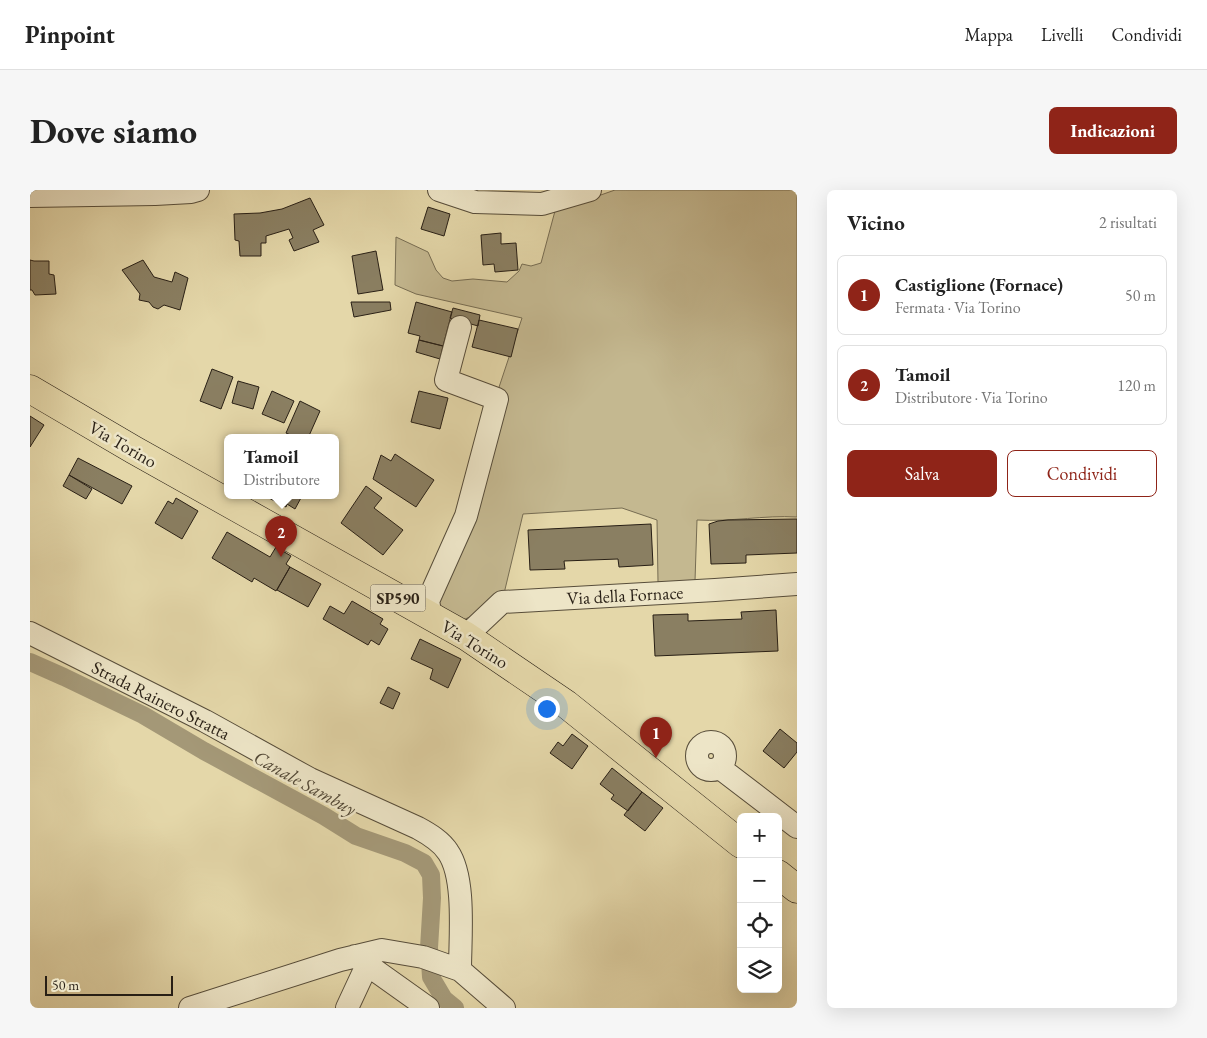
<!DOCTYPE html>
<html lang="it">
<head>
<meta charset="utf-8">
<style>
  :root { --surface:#fff; --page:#f6f6f6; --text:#222; --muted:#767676; --line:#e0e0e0; --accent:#8f2418 }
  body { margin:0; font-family:"EB Garamond",serif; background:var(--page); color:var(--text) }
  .controls { position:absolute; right:15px; bottom:15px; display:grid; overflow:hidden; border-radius:8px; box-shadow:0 5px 20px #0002 }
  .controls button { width:45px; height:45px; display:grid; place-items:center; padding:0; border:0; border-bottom:1px solid var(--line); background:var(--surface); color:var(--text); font:25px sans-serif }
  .scale { position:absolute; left:15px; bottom:12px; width:128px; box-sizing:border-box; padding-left:5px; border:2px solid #281f15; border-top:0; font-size:14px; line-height:18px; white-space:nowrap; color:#281f15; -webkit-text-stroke:4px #ede5c7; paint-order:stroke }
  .you { position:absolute; left:516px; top:518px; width:18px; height:18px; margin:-12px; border:4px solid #fff; border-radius:50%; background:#1a73e8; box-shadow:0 0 0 8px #1a73e833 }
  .badge { display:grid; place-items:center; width:32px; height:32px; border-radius:50%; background:var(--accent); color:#fff; font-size:16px; font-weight:700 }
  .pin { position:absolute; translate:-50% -41px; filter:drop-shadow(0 1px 2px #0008) }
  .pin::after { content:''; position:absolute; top:26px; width:18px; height:15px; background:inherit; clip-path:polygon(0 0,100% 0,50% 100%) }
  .popup { position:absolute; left:194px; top:244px; width:115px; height:65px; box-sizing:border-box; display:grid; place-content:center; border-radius:8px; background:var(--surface); filter:drop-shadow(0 1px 4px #0005); font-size:16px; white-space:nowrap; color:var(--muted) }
  .popup b { font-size:19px; color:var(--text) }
  .popup::after { content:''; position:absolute; left:50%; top:100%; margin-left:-10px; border:10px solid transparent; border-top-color:var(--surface) }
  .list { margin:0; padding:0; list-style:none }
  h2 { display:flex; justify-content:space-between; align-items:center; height:65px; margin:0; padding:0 20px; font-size:21px }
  h2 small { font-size:16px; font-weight:400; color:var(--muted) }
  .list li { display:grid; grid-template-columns:32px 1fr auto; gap:15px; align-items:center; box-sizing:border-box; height:80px; margin:0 10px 10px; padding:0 10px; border:1px solid var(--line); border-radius:8px }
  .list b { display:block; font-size:19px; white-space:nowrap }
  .list p { margin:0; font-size:16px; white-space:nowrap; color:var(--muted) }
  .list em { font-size:16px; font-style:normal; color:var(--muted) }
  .actions { display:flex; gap:10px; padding:15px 20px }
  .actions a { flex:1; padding:11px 0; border:1px solid var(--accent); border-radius:8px; text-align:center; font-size:18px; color:var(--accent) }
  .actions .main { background:var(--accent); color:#fff }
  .icon { flex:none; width:28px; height:28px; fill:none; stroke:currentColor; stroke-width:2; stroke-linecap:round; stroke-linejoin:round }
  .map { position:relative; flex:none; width:767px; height:818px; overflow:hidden; border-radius:8px }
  header { display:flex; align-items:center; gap:30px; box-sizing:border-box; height:70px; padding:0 25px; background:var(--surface); border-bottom:1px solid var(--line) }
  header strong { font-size:24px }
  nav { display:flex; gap:28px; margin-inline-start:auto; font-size:18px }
  .intro { display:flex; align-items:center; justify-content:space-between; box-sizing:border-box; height:120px; padding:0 30px }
  h1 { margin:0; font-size:35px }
  .button { padding:12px 22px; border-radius:8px; background:var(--accent); color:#fff; font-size:18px; font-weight:700 }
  main { display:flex; gap:30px; padding:0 30px }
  aside { flex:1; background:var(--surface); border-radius:8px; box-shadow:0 5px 20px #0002 }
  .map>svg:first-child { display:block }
</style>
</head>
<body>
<header>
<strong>Pinpoint</strong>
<nav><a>Mappa</a><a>Livelli</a><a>Condividi</a></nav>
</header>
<div class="intro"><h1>Dove siamo</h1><a class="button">Indicazioni</a></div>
<main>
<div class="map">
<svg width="767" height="818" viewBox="0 0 767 818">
  <rect width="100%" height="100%" fill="#e4d7a9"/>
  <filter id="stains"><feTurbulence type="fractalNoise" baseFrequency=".004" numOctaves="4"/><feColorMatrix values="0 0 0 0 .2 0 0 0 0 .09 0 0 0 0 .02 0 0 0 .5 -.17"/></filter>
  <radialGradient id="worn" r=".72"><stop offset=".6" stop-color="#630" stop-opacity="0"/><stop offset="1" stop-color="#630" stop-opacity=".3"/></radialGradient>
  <path fill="#c4b890" stroke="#766c52" d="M 585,0 L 767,0 L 767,327 C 734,325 701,332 667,330 L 665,391 L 628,392 L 627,330 L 592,318 L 493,324 L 472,412 L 418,437 L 398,411 L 492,128 L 386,104 L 365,95 L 366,47 L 398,62 L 406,80 L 413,88 L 422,91 L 443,89 L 477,92 L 489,81 L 492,74 L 501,76 L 511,73 L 525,21 Z"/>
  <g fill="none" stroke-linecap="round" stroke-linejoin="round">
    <path stroke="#a49877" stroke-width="18" d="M 0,472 L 34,487 L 113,525 L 174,561 L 294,626 L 326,646 L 375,663 L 394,673 L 401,685 L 402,708 L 399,758 L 401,787 L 414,809 L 425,818"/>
  </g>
  <path fill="#8a7f62" stroke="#281f15" d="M 280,8 L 294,35 L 283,40 L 289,52 L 264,61 L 259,50 L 263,48 L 259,39 L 236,46 L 236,53 L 231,53 L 231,66 L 210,66 L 209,51 L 205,50 L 204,24 L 230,23 L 252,19 Z
    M 398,17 L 420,24 L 414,46 L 391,39 Z
    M 471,43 L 471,54 L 486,53 L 488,80 L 465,82 L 464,74 L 453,75 L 451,45 Z
    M 346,61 L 353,100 L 328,104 L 322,66 Z
    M 0,70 L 4,71 L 19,71 L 19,84 L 24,85 L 26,104 L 5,105 L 2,100 L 0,100 Z
    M 113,70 L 124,87 L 142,92 L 145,82 L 158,88 L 150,120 L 134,115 L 128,119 L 123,117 L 119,112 L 109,110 L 110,104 L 92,80 Z
    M 321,112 L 360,112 L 361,120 L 324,127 Z
    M 386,112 L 422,122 L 413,156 L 389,150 L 390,146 L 378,143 Z
    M 423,118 L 450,125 L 448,136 L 420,128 Z
    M 449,130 L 488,139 L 481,167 L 442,157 Z
    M 389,150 L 413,156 L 410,169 L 386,162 Z
    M 182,179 L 203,187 L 191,219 L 170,211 Z
    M 208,191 L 229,197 L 223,219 L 202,213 Z
    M 242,201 L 264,211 L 254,233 L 232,224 Z
    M 389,201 L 418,208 L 410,239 L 381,232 Z
    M 270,211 L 290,221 L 278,248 L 267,248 L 256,243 Z
    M 0,226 L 14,235 L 0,257 Z
    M 365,264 L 404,290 L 386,317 L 343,289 L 351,265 L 361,271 Z
    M 48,268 L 102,296 L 92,314 L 39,285 Z
    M 39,285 L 62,299 L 56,309 L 33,296 Z
    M 336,296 L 352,308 L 344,318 L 373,340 L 353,365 L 311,333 Z
    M 240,306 L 272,306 L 265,319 L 257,314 L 256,317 L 239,308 Z
    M 146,308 L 168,321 L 152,349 L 125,333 L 138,311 L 143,314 Z
    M 767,329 L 767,363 L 716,365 L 716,373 L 681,374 L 679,334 L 688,331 L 698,330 Z
    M 621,334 L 623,375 L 589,377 L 588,369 L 534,371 L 535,379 L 500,380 L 498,340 Z
    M 197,342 L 240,367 L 246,357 L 261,366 L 256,374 L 260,377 L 246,401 L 224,388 L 222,392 L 182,368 Z
    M 260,377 L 291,394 L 278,417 L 247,400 Z
    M 322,411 L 353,429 L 350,434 L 358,439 L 349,455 L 341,450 L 338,455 L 293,429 L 300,416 L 314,424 Z
    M 746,420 L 748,461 L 625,466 L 623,425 L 658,424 L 658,431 L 712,429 L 711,422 Z
    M 390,449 L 431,469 L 418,498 L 400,489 L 403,479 L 381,469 Z
    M 358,497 L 370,503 L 363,519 L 350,513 Z
    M 750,539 L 767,553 L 767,562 L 754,578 L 733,561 Z
    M 542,544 L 558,556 L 542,579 L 520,563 L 528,552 L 533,556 Z
    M 582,578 L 612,602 L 598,621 L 581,609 L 584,605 L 570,594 Z
    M 612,602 L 633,618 L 615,641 L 594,625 Z"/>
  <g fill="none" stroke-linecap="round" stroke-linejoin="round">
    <defs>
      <path id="minor" d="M 409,0 L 445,12 L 512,14 L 560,0
        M 0,6 L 125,4 L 161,2 L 168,0
        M 401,427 L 398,411 L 436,326 L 467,209 L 416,190 L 430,137
        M 0,443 L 175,531 L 280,589 L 388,638 C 399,644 411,651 418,662 C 436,688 430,748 430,780
        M 436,446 L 472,412 L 685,400 L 767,394
        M667 566a14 14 0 1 1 28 0a14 14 0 1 1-28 0Z
        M 690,578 L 767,637
        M 325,766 L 398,818
        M 160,818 L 310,770 L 352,760 L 393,767 L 430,780 L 474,818
        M 317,818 L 337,775"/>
      <path id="major" d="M 0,199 L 104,260 L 436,446 L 536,514 L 711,654
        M 748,684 L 767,699"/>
    </defs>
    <use href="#minor" stroke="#574d3a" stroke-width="24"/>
    <use href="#major" stroke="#281f15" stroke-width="29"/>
    <use href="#minor" stroke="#ede5c7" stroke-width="22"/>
    <use href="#major" stroke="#e4d7a9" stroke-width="28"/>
  </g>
  <g text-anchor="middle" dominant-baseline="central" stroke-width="5" stroke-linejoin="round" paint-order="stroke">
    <rect fill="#ede5c7" stroke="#635a4a" stroke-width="1" x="340.5" y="394.5" width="55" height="27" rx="4"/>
    <g font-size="16" font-weight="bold" fill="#281f15">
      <text x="368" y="408">SP590</text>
    </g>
    <g font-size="18" fill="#281f15" stroke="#ede5c7">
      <text transform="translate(93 254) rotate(30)">Via Torino</text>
      <text transform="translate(595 405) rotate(-3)">Via della Fornace</text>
      <text transform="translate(445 454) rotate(32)">Via Torino</text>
      <text transform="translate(131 510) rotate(27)">Strada Rainero Stratta</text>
    </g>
    <g font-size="19" font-style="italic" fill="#534937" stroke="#ede5c7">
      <text transform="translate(275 593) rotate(29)">Canale Sambuy</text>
    </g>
  </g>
  <rect width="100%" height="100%" filter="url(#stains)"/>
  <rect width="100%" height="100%" fill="url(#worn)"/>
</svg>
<div class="controls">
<button>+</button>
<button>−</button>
<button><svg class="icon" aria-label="locate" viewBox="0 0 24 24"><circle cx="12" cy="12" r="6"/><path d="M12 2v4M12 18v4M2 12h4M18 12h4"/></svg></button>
<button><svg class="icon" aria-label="layers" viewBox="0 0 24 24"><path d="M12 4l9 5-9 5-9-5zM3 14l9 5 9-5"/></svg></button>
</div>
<div class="scale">50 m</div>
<div class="you"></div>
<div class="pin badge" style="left:626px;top:568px">1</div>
<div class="pin badge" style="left:251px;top:367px">2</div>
<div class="popup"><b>Tamoil</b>Distributore</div>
</div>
<aside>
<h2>Vicino<small>2 risultati</small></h2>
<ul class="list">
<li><span class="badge">1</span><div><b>Castiglione (Fornace)</b><p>Fermata · Via Torino</p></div><em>50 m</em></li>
<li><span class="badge">2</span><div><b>Tamoil</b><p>Distributore · Via Torino</p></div><em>120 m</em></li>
</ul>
<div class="actions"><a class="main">Salva</a><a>Condividi</a></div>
</aside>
</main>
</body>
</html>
